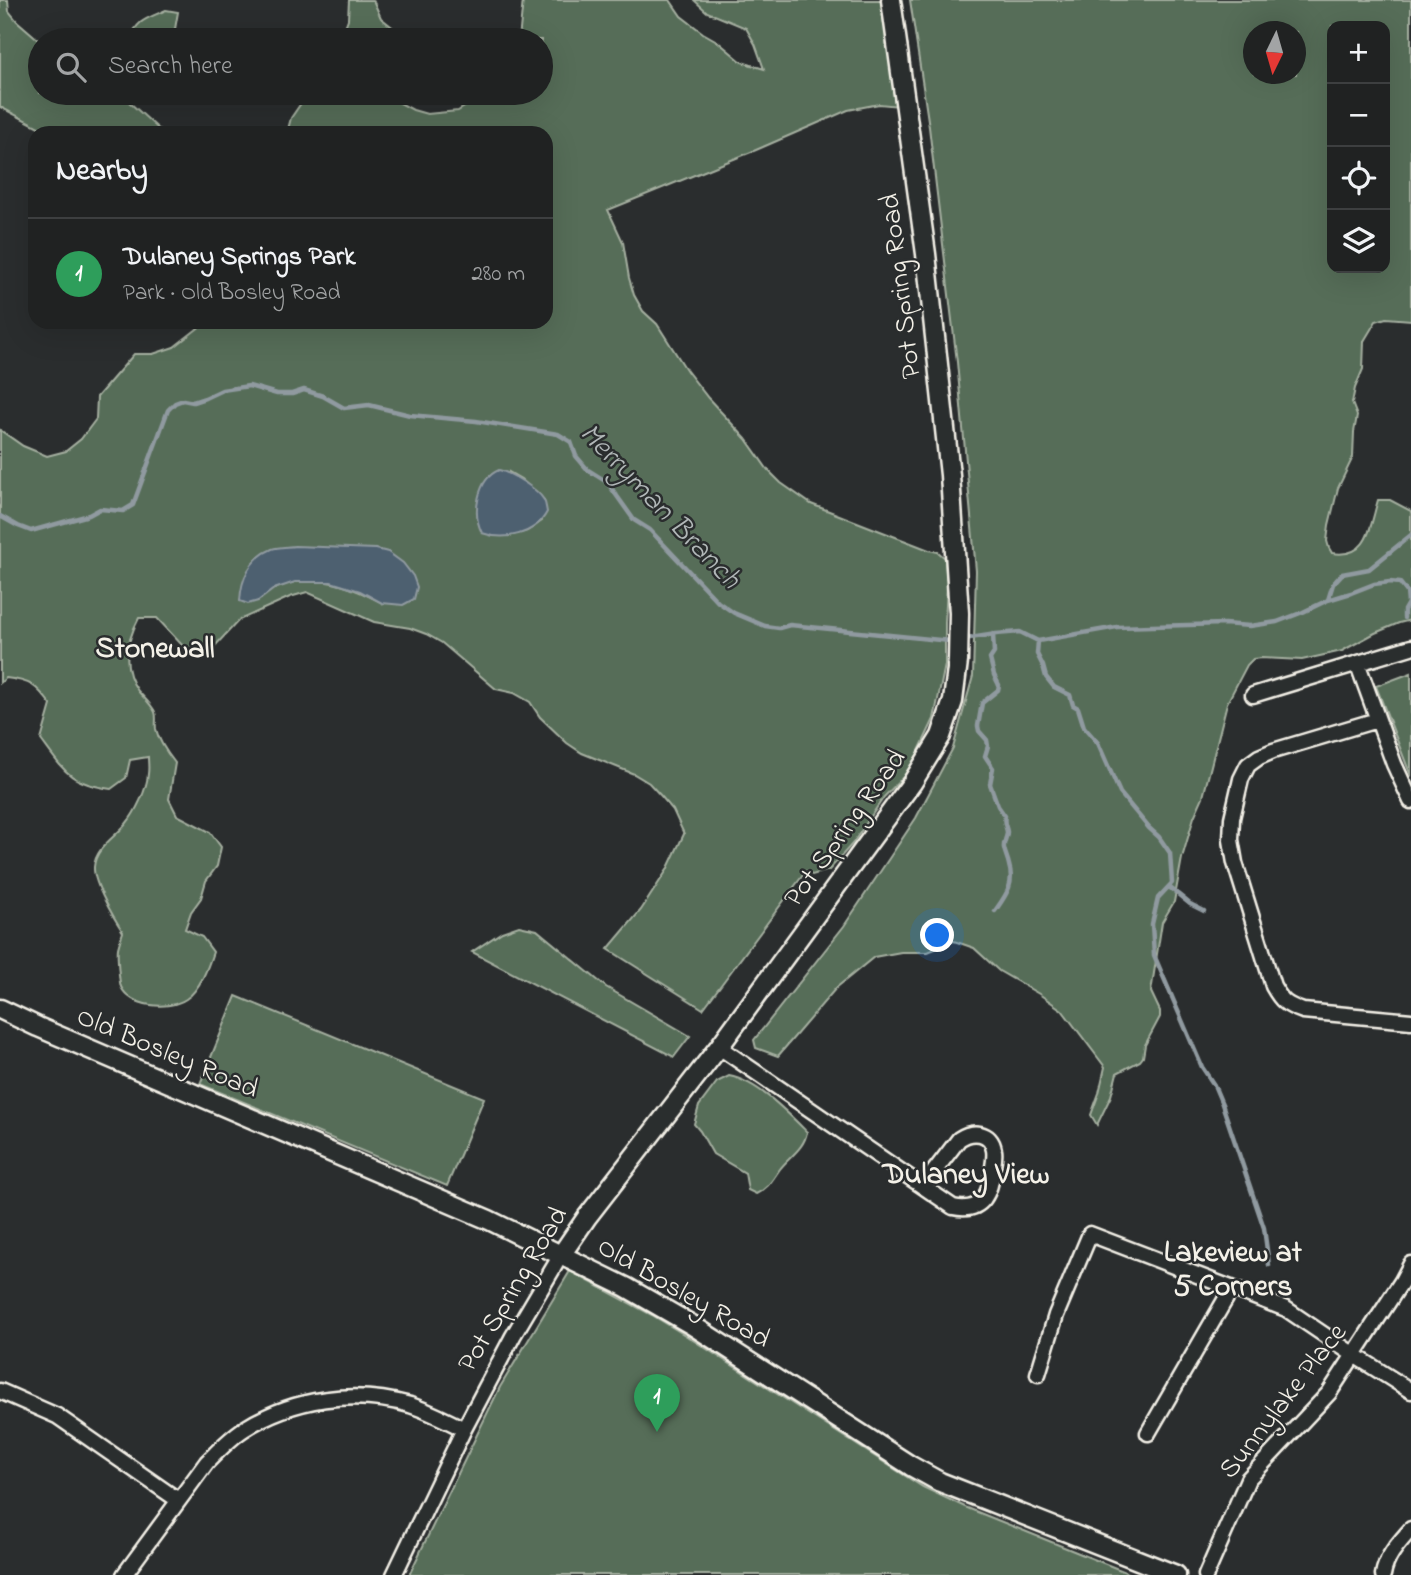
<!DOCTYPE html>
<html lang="en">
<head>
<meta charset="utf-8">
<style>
  :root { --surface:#202222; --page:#2d2f2f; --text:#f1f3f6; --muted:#a2a4a5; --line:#3d3f40; --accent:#ff9aa2 }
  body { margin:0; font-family:"Indie Flower",sans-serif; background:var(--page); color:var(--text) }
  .controls { position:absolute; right:21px; top:21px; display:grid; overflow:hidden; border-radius:14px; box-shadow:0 7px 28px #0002 }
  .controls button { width:63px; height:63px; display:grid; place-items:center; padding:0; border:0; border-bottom:2px solid var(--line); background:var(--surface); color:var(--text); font:35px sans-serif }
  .compass { position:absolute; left:1243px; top:21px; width:63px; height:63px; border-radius:50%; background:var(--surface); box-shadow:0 7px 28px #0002; rotate:185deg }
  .you { position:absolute; left:938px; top:936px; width:24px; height:24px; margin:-18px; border:5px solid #fff; border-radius:50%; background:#1a73e8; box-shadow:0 0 0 10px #1a73e833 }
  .badge { display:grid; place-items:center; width:46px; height:46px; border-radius:50%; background:var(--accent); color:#fff; font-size:23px; font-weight:700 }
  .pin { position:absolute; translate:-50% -58px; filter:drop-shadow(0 2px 4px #0008) }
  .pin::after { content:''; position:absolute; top:37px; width:24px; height:21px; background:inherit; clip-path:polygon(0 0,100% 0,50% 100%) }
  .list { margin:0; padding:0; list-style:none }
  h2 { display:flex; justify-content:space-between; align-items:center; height:91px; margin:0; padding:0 28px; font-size:30px }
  h2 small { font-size:23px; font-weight:400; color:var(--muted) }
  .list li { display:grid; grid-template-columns:46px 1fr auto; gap:21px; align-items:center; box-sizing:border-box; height:112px; padding:0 28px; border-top:2px solid var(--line) }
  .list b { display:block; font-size:26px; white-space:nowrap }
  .list p { margin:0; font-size:23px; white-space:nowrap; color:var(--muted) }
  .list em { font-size:23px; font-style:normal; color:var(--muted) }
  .icon { flex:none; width:38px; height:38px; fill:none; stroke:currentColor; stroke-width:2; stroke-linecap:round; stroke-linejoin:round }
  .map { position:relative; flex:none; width:1411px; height:1575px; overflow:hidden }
  .search { position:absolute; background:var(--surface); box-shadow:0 7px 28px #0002; left:28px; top:28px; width:525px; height:77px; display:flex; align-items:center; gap:18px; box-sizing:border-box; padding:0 24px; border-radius:38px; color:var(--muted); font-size:26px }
  .panel { position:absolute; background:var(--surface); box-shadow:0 7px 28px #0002; left:28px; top:126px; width:525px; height:203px; border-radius:21px }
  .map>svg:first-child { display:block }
</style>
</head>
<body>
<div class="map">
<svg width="1411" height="1575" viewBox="0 0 1411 1575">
  <rect width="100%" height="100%" fill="#2a2d2e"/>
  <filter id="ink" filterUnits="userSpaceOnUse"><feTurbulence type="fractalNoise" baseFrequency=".0143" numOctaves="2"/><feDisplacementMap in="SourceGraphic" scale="14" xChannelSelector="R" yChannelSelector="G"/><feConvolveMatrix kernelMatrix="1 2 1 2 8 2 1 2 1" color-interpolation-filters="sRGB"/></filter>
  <g filter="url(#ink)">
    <path fill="#566d59" stroke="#a5afa0" stroke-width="2" fill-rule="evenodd" d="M 0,0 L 8,0 L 9,11 L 17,21 L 40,41 L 40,93 L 123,93 L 128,101 L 163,133 L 50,133 L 0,107 Z
      M 349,0 L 373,0 L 381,18 L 396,30 L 404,40 L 340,40 L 348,19 Z
      M 523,0 L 670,0 L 681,16 L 703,33 L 717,41 L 742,62 L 764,69 L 755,44 L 746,28 L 707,12 L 694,0 L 884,0 L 899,106 L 879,104 L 848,110 L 756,150 L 608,210 L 623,242 L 629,278 L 634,295 L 643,311 L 657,324 L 687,371 L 708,398 L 746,439 L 768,470 L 781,483 L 811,504 L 929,550 L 938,552 L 945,558 L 947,586 L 945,622 L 945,665 L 934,719 L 910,770 L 884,797 L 853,843 L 829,870 L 812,875 L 806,871 L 703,1009 L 608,949 L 641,910 L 667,870 L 684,834 L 673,810 L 661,796 L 649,783 L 634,774 L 582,753 L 567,743 L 540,717 L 530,702 L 514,693 L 496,689 L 442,643 L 426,634 L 410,628 L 374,622 L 307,592 L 290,597 L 239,620 L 215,646 L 200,657 L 194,658 L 157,618 L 139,618 C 126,642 121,667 138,691 C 143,697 152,705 155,712 C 157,717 155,724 156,729 C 159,742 167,753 175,763 L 169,799 L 177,815 L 210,832 L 221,847 L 217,866 L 206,881 L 201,898 L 191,912 L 185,929 L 202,937 L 213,952 C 208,967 200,990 186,999 C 168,1011 131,1007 121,987 C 119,981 117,954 118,948 C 119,943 121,938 123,932 C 114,918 93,883 94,867 C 95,848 115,837 126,824 C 136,812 147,789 148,774 C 149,768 148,762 148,757 L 130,760 L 126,778 L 111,789 C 69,783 65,772 41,740 L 51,705 C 36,685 31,681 6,678 L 0,683 L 0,430 L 23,446 L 47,456 L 66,451 L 81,439 L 96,419 L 97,397 L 134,354 L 153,354 L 174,347 L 206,322 L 546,322 L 546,133 L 287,133 L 291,118 L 308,93 L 385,93 L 385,95 L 413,110 L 427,114 L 458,111 L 486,93 L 541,93 L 541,40 L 519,40 ZM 509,472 L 521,479 L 544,500 L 542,521 L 527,531 L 509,536 ZM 355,549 L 376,549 L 382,603 C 355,588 327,577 295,582 C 288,583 281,586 274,589 Z
      M 910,0 L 1411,0 L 1411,320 L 1386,318 L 1376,321 L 1364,341 L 1363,369 L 1355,388 L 1352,403 L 1357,416 L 1354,432 L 1353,457 L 1338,488 L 1329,525 L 1327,541 L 1329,548 L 1332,553 C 1369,559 1370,526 1378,500 L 1390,500 L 1411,511 L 1411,620 L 1399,623 L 1375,633 L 1342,651 L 1302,660 L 1261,658 L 1253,659 L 1247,665 L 1227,703 L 1203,797 L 1194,817 L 1182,858 L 1174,902 L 1162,922 L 1151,992 L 1160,1011 L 1160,1017 L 1145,1045 L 1143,1057 L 1140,1061 L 1117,1073 L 1111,1096 L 1097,1125 L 1091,1115 L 1099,1093 L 1105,1067 L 1062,1010 L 1039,994 L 999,971 L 974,948 L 954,941 L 928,952 L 901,952 L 874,957 L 836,988 L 778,1056 L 756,1048 L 754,1040 L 844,926 L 916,818 L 953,748 L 973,676 L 976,571 L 957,362 L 929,127 ZM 1332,26 L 1385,26 L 1385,268 L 1332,268 ZM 1254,32 L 1296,32 L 1296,74 L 1254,74 Z
      M 166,10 L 178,12 L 175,29 L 167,40 L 129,40 C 138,19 146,19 166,10 Z
      M 1411,673 L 1411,776 L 1376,686 Z
      M 519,926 L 537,930 L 606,987 L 690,1036 L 674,1057 L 472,952 L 502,932 Z
      M 236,996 L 484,1098 L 447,1186 L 200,1084 Z
      M 729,1076 C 757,1081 787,1112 807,1132 C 804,1149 790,1156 780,1169 C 772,1180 769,1188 756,1194 L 748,1190 L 745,1173 L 713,1154 L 700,1131 L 694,1124 L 699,1106 L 717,1082 Z
      M 570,1271 L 652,1315 L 685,1335 L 923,1487 L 965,1507 L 1133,1575 L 409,1575 L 500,1387 Z"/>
    <path fill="#4d6070" stroke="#909aa0" stroke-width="2" d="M 499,470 C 511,473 538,489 544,500 C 546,504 546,508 547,512 C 535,535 504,541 482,533 C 472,514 477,479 499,470 Z
      M 295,546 L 376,549 L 388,552 L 403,563 L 413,576 L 417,587 L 414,599 L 403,605 L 382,603 L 360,591 L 331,582 L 295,582 L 274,589 L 258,601 L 248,604 L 240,601 C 241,579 250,558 272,549 C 278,547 288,547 295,546 Z"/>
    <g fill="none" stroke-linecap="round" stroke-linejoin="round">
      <path stroke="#909aa0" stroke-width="4.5" d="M 0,516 L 18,526 L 31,531 L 89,515 L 100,509 L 123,511 L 133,505 L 168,410 L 175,403 L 183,400 L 193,402 L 205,398 L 222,390 L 249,386 L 277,394 L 292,394 L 304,390 L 323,396 L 344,408 L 369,405 L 410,415 L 476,421 L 558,434 L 571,442 L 576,456 L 588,470 L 607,482 L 634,520 L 650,530 L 718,602 L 734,613 L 765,626 L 779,628 L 790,625 L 950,641
        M 1328,600 L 1333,584 L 1342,574 L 1369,569 L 1411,535
        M 1404,618 L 1404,610 L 1408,603
        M 993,634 L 994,653 L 990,659 L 994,675 L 999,685 L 998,690 L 982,703 L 978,726 L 979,731 L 987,740 L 988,746 L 985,756 L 993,768 L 990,784 L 998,806 L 1005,816 C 1003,823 1006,825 1007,832 C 1007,838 1003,842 1004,848 C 1005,854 1008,859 1009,865 C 1015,884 1006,895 995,911
        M 970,638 L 996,634 L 1020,632 L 1038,641 L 1117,627 L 1224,624 L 1250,626 L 1277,622 L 1303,612 L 1328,600 L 1351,593 L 1374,584 L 1390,582 L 1400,583 L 1407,592 L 1408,603 L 1411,614
        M 1038,641 L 1037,654 L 1043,666 L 1046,677 L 1054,687 L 1070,695 L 1073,705 L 1078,708 L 1084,727 L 1098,743 L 1120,793 L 1149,828 L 1159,837 L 1170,853 L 1172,883 L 1158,898 L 1152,924 L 1154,955 L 1202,1067 L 1214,1085 L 1222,1104 L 1264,1228 L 1269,1265
        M 1169,887 L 1190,904 L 1204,911"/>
      <defs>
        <path id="minor" d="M 1358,665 L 1394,764 L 1411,801
          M 1253,695 L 1411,647
          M 1377,720 L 1273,751 L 1259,757 L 1248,765 L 1241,779 L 1232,818 L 1231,840 L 1235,863 L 1273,986 C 1282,1002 1286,1005 1303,1011 L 1411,1021
          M 719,1047 L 953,1207 C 984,1214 991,1191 993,1167 C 994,1161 995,1155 994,1150 C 991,1131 972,1130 959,1139 L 923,1186
          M 1038,1374 L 1056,1315 L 1090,1234 L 1286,1309 L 1354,1355 L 1411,1391
          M 0,1391 L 57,1416 L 178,1500
          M 1148,1433 L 1232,1288
          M 124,1575 L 207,1462 C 219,1450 230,1438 244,1429 C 293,1398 354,1389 410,1405 C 429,1411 446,1420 464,1429
          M 394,1575 L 464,1429 L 513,1336 L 561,1255
          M 1206,1575 L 1248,1479 L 1329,1393 L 1402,1281 L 1411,1264
          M 1383,1575 C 1386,1556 1399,1543 1411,1529"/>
        <path id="tertiary" d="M 0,1009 L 38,1027 L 489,1220 L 626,1287 L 692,1325 L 911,1466 L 940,1482 L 1176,1575
          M 561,1255 L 587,1217 L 719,1047 L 912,783 L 941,736 L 953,701 L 958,661 L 959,613 L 950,475 L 926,254 L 891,0"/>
      </defs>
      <use href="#minor" stroke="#f4f1e8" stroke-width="19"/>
      <use href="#tertiary" stroke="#f4f1e8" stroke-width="23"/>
      <use href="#minor" stroke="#2a2d2e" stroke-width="14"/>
      <use href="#tertiary" stroke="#2a2d2e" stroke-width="18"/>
    </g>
  </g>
  <g text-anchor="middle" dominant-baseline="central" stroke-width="5" stroke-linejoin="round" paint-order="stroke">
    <g font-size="28" fill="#f4f1e8" stroke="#2a2d2e">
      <text transform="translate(902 286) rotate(-97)">Pot Spring Road</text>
      <text transform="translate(846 829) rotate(-54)">Pot Spring Road</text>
      <text transform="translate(167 1054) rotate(23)">Old Bosley Road</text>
      <text transform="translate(514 1290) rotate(-59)">Pot Spring Road</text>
      <text transform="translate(683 1294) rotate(30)">Old Bosley Road</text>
      <text transform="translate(1284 1402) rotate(-52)">Sunnylake Place</text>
    </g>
    <g font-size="30" font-style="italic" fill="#b1b7b8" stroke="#2a2d2e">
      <text transform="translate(659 507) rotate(46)">Merryman Branch</text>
    </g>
    <g font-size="30" font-weight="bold" fill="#f4f1e8" stroke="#2a2d2e">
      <text x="155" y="650">Stonewall</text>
      <text x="966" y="1176">Dulaney View</text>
      <text x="1233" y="1254">Lakeview at<tspan x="1233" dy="34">5 Corners</tspan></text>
    </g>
  </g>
</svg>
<div class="controls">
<button>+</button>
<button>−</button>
<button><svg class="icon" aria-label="locate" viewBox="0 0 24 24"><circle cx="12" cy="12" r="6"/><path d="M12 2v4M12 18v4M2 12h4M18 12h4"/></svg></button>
<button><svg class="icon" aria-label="layers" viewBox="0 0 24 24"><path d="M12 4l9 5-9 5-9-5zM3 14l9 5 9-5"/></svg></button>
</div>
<svg class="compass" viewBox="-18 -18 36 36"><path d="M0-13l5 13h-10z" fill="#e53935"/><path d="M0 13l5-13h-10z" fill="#a2a4a5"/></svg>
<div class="you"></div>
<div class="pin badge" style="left:657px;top:1432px;background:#2e9e5b">1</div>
<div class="search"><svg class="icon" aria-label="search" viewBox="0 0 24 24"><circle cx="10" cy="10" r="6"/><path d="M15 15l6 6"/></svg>Search here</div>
<section class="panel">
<h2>Nearby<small></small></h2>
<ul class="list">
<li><span class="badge" style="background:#2e9e5b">1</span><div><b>Dulaney Springs Park</b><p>Park · Old Bosley Road</p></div><em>280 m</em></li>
</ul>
</section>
</div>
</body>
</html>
